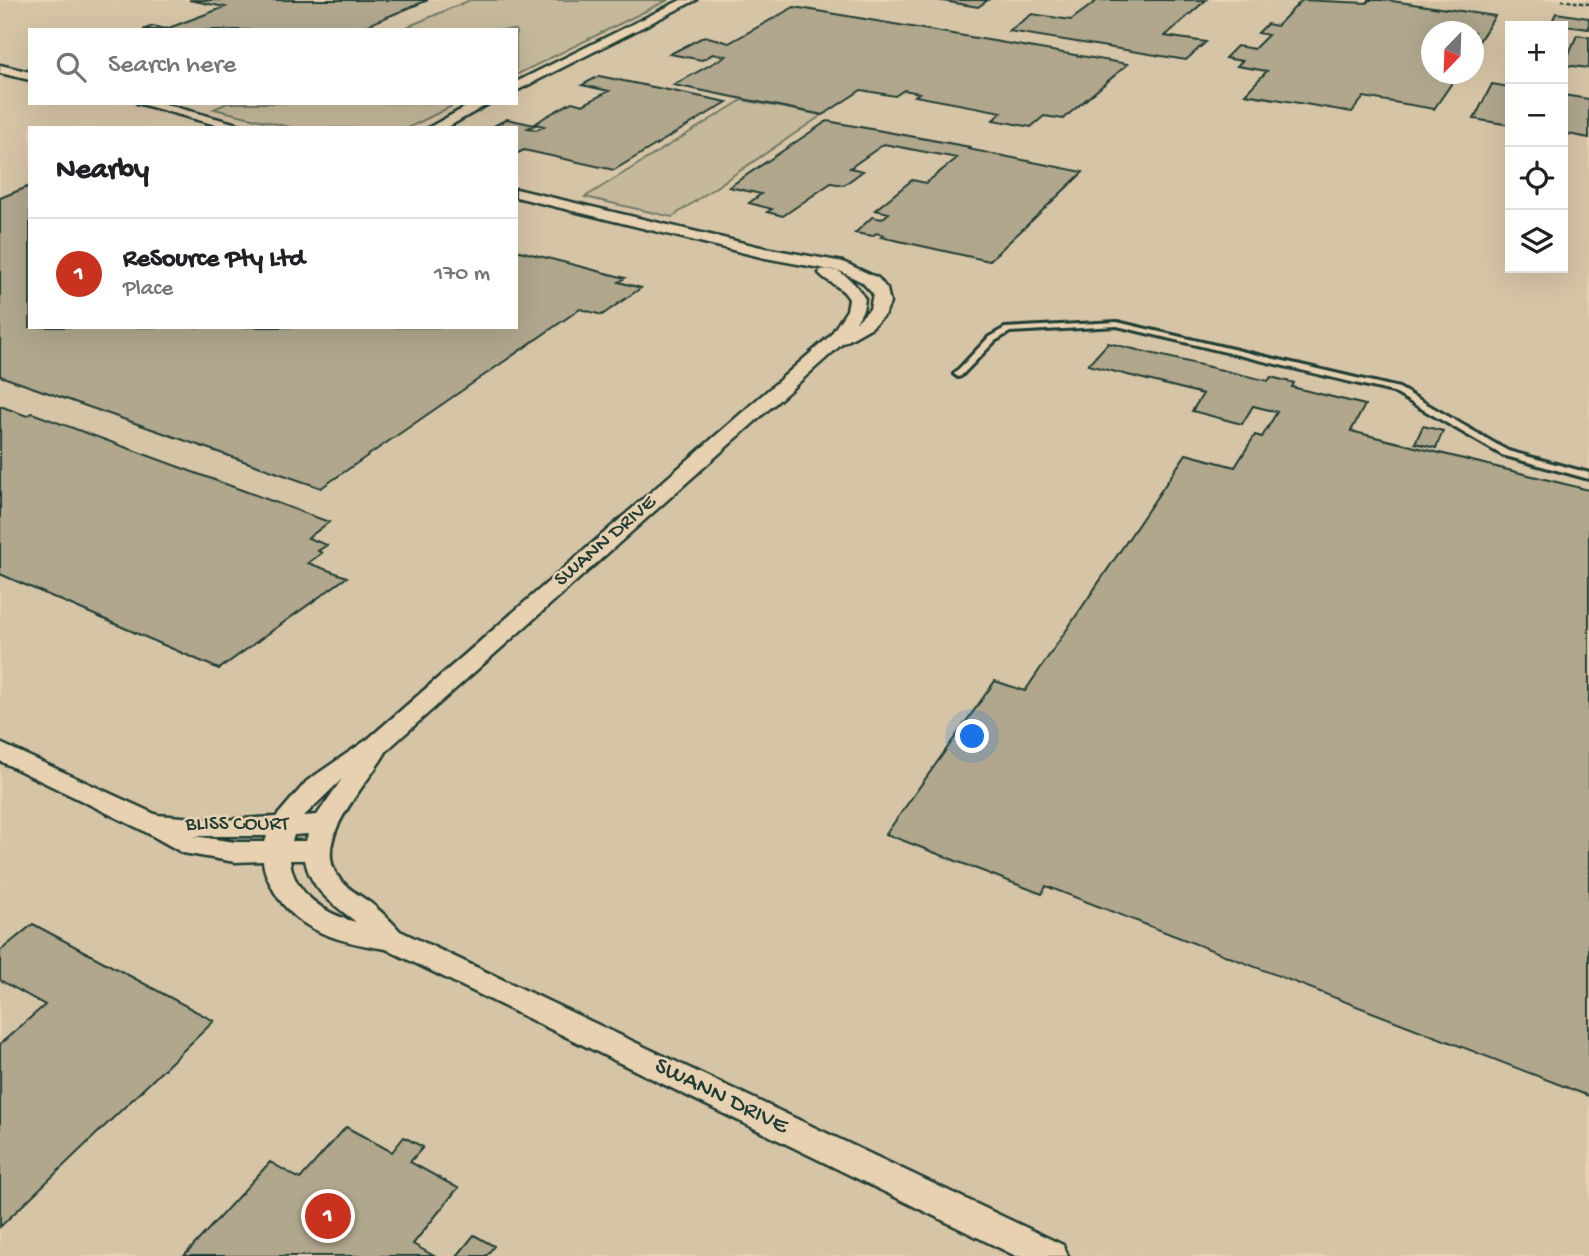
<!DOCTYPE html>
<html lang="en">
<head>
<meta charset="utf-8">
<style>
  :root { --surface:#fff; --page:#f6f6f6; --text:#202124; --muted:#757577; --line:#e0e0e0; --accent:#c8321e }
  body { margin:0; font-family:"Gochi Hand",sans-serif; background:var(--page); color:var(--text) }
  .controls { position:absolute; right:21px; top:21px; display:grid; overflow:hidden; border-radius:0px; box-shadow:0 7px 28px #0002 }
  .controls button { width:63px; height:63px; display:grid; place-items:center; padding:0; border:0; border-bottom:2px solid var(--line); background:var(--surface); color:var(--text); font:35px sans-serif }
  .compass { position:absolute; left:1421px; top:21px; width:63px; height:63px; border-radius:50%; background:var(--surface); box-shadow:0 7px 28px #0002; rotate:203deg }
  .you { position:absolute; left:973px; top:737px; width:24px; height:24px; margin:-18px; border:5px solid #fff; border-radius:50%; background:#1a73e8; box-shadow:0 0 0 10px #1a73e833 }
  .badge { display:grid; place-items:center; width:46px; height:46px; border-radius:50%; background:var(--accent); color:#fff; font-size:23px; font-weight:700 }
  .pin { position:absolute; translate:-50% -50%; border:4px solid #fff; box-shadow:0 2px 7px #0006 }
  .list { margin:0; padding:0; list-style:none }
  h2 { display:flex; justify-content:space-between; align-items:center; height:91px; margin:0; padding:0 28px; font-size:30px }
  h2 small { font-size:23px; font-weight:400; color:var(--muted) }
  .list li { display:grid; grid-template-columns:46px 1fr auto; gap:21px; align-items:center; box-sizing:border-box; height:112px; padding:0 28px; border-top:2px solid var(--line) }
  .list b { display:block; font-size:26px; white-space:nowrap }
  .list p { margin:0; font-size:23px; white-space:nowrap; color:var(--muted) }
  .list em { font-size:23px; font-style:normal; color:var(--muted) }
  .icon { flex:none; width:38px; height:38px; fill:none; stroke:currentColor; stroke-width:2; stroke-linecap:round; stroke-linejoin:round }
  .map { position:relative; flex:none; width:1589px; height:1256px; overflow:hidden }
  .search { position:absolute; background:var(--surface); box-shadow:0 7px 28px #0002; left:28px; top:28px; width:490px; height:77px; display:flex; align-items:center; gap:18px; box-sizing:border-box; padding:0 24px; border-radius:0px; color:var(--muted); font-size:26px }
  .panel { position:absolute; background:var(--surface); box-shadow:0 7px 28px #0002; left:28px; top:126px; width:490px; height:203px; border-radius:0px }
  .map>svg:first-child { display:block }
</style>
</head>
<body>
<div class="map">
<svg width="1589" height="1256" viewBox="0 0 1589 1256">
  <rect width="100%" height="100%" fill="#e7d1b0"/>
  <filter id="ink" filterUnits="userSpaceOnUse"><feTurbulence type="fractalNoise" baseFrequency=".0143" numOctaves="2"/><feDisplacementMap in="SourceGraphic" scale="14" xChannelSelector="R" yChannelSelector="G"/><feConvolveMatrix kernelMatrix="1 2 1 2 8 2 1 2 1" color-interpolation-filters="sRGB"/></filter>
  <g filter="url(#ink)">
    <path fill="#d6c4a6" fill-rule="evenodd" d="M 0,0 L 1589,0 L 1589,1256 L 0,1256 ZM 1510,26 L 1563,26 L 1563,268 L 1510,268 ZM 30,30 L 516,30 L 516,103 L 30,103 ZM 1432,32 L 1474,32 L 1474,74 L 1432,74 ZM 30,128 L 516,128 L 516,327 L 30,327 Z"/>
    <path fill="#c6b99b" stroke="#727b68" stroke-width="2" d="M 470,0 L 668,0 L 516,75 L 516,30 L 400,30 Z
      M 742,100 L 822,115 L 672,217 L 585,197 Z
      M 227,103 L 458,103 L 408,128 L 294,128 L 214,109 Z"/>
    <path fill="#b0a78d" stroke="#1f3d34" stroke-width="2" d="M 189,0 L 428,0 L 356,30 L 143,30 L 153,26 L 166,29 L 225,7 Z
      M 937,0 L 988,0 L 978,7 Z
      M 1098,0 L 1206,0 L 1165,36 L 1206,42 L 1186,60 L 1009,31 L 1032,14 L 1071,20 Z
      M 1302,0 L 1367,3 L 1369,0 L 1385,0 L 1495,16 L 1474,49 L 1474,32 L 1432,32 L 1432,74 L 1458,74 L 1434,109 L 1364,97 L 1352,112 L 1245,94 L 1267,71 L 1237,66 L 1242,61 L 1225,58 L 1237,46 L 1254,49 L 1268,35 L 1258,33 L 1267,24 L 1277,26 Z
      M 794,7 L 1128,64 L 1063,119 L 1044,116 L 1031,127 L 993,120 L 1002,112 L 915,96 L 919,93 L 904,90 L 895,96 L 861,90 L 823,115 L 674,85 L 726,56 L 713,54 L 702,60 L 670,54 L 705,36 L 729,43 Z
      M 1556,13 L 1589,18 L 1589,29 L 1551,24 Z
      M 1577,35 L 1589,37 L 1589,68 L 1564,65 Z
      M 599,76 L 727,102 L 614,170 L 524,150 L 516,154 L 516,128 L 490,128 L 507,119 L 535,125 L 528,128 L 536,130 L 544,126 L 535,124 L 545,117 L 572,102 L 583,105 L 609,91 L 582,85 Z
      M 1492,84 L 1510,87 L 1510,125 L 1474,119 Z
      M 1563,95 L 1589,99 L 1589,138 L 1563,133 Z
      M 827,121 L 970,147 L 968,149 L 1083,172 L 989,261 L 881,237 L 884,235 L 876,233 L 873,236 L 855,233 L 872,217 L 882,219 L 889,213 L 875,210 L 912,180 L 926,183 L 957,158 L 884,144 L 850,168 L 863,171 L 844,185 L 831,183 L 783,216 L 767,212 L 772,209 L 749,203 L 761,194 L 729,187 Z
      M 30,186 L 30,327 L 516,327 L 516,250 L 625,278 L 619,282 L 641,288 L 602,315 L 580,309 L 321,488 L 0,376 L 0,198 Z
      M 1108,343 L 1268,381 L 1271,377 L 1294,383 L 1292,387 L 1365,405 L 1351,431 L 1589,490 L 1589,1096 L 1046,886 L 1042,894 L 886,834 L 995,681 L 1025,691 L 1186,454 L 1235,467 L 1255,435 L 1262,437 L 1277,412 L 1253,406 L 1242,424 L 1192,411 L 1203,394 L 1088,365 Z
      M 0,406 L 27,416 L 32,413 L 329,522 L 308,538 L 327,545 L 318,551 L 322,553 L 308,563 L 347,577 L 219,669 L 0,574 Z
      M 1423,426 L 1443,431 L 1436,448 L 1415,443 Z
      M 33,924 L 214,1021 L 0,1227 L 0,1044 L 45,1005 L 0,980 L 0,951 Z
      M 346,1127 L 392,1152 L 404,1137 L 423,1147 L 410,1162 L 458,1188 L 413,1244 L 434,1256 L 184,1256 L 270,1162 L 300,1179 Z
      M 474,1235 L 494,1246 L 486,1256 L 457,1256 Z"/>
    <g fill="none" stroke-linecap="round" stroke-linejoin="round">
      <defs>
        <path id="lane" d="M 1117,322 L 1399,388 L 1508,451 L 1589,473 L 1589,479 L 1502,455 L 1393,392 L 1117,326 L 1010,332 L 995,341 L 961,376 L 958,377 L 954,374 L 989,337 L 1005,328 Z"/>
        <path id="street" d="M 681,0 L 696,0 L 516,91 L 516,82 Z
          M 0,65 L 30,72 L 30,80 L 0,73 Z
          M 137,103 L 160,103 L 252,128 L 227,128 Z
          M 473,103 L 490,103 L 446,128 L 428,128 Z
          M 516,189 L 765,248 L 843,262 L 878,278 L 887,289 L 890,303 L 885,314 L 872,327 L 842,344 L 387,750 C 369,784 309,840 339,878 C 348,890 362,896 373,905 C 383,913 392,922 400,931 L 1063,1245 L 1068,1256 L 1016,1256 L 386,949 C 342,942 298,933 274,891 C 269,881 264,873 263,861 L 235,862 L 183,853 L 142,830 L 0,761 L 0,743 L 157,815 L 220,820 L 276,817 L 307,781 L 368,739 L 830,336 L 847,310 L 849,299 C 841,285 829,284 819,273 L 821,270 C 841,265 856,284 865,299 L 863,310 L 856,322 L 870,309 L 873,294 L 862,282 L 842,272 L 765,258 L 516,197 ZM 342,779 L 317,815 L 304,816 ZM 308,834 L 306,841 L 292,841 L 294,835 ZM 267,836 L 265,842 L 235,842 L 194,836 ZM 290,860 L 305,860 C 311,891 333,903 356,922 C 326,915 293,893 290,860 Z"/>
      </defs>
      <use href="#lane" stroke="#1f3d34" stroke-width="6"/>
      <use href="#street" stroke="#1f3d34" stroke-width="5"/>
      <path stroke="#1f3d34" stroke-width="2.5" stroke-dasharray="3.5 2.5" stroke-linecap="butt" d="M 1562,0 L 1589,4"/>
      <use href="#lane" fill="#e7d1b0" fill-rule="evenodd"/>
      <use href="#street" fill="#e7d1b0" fill-rule="evenodd"/>
    </g>
  </g>
  <g text-anchor="middle" dominant-baseline="central" stroke-width="5" stroke-linejoin="round" paint-order="stroke">
    <g font-size="21" fill="#1f3d34" stroke="#e7d1b0">
      <text transform="translate(606 542) rotate(-41)">SWANN DRIVE</text>
      <text x="237" y="825">BLISS COURT</text>
    </g>
    <g font-size="24" fill="#1f3d34" stroke="#e7d1b0">
      <text transform="translate(721 1097) rotate(26)">SWANN DRIVE</text>
    </g>
  </g>
</svg>
<div class="controls">
<button>+</button>
<button>−</button>
<button><svg class="icon" aria-label="locate" viewBox="0 0 24 24"><circle cx="12" cy="12" r="6"/><path d="M12 2v4M12 18v4M2 12h4M18 12h4"/></svg></button>
<button><svg class="icon" aria-label="layers" viewBox="0 0 24 24"><path d="M12 4l9 5-9 5-9-5zM3 14l9 5 9-5"/></svg></button>
</div>
<svg class="compass" viewBox="-18 -18 36 36"><path d="M0-13l5 13h-10z" fill="#e53935"/><path d="M0 13l5-13h-10z" fill="#757577"/></svg>
<div class="you"></div>
<div class="pin badge" style="left:328px;top:1216px">1</div>
<div class="search"><svg class="icon" aria-label="search" viewBox="0 0 24 24"><circle cx="10" cy="10" r="6"/><path d="M15 15l6 6"/></svg>Search here</div>
<section class="panel">
<h2>Nearby<small></small></h2>
<ul class="list">
<li><span class="badge">1</span><div><b>ReSource Pty Ltd</b><p>Place</p></div><em>170 m</em></li>
</ul>
</section>
</div>
</body>
</html>
